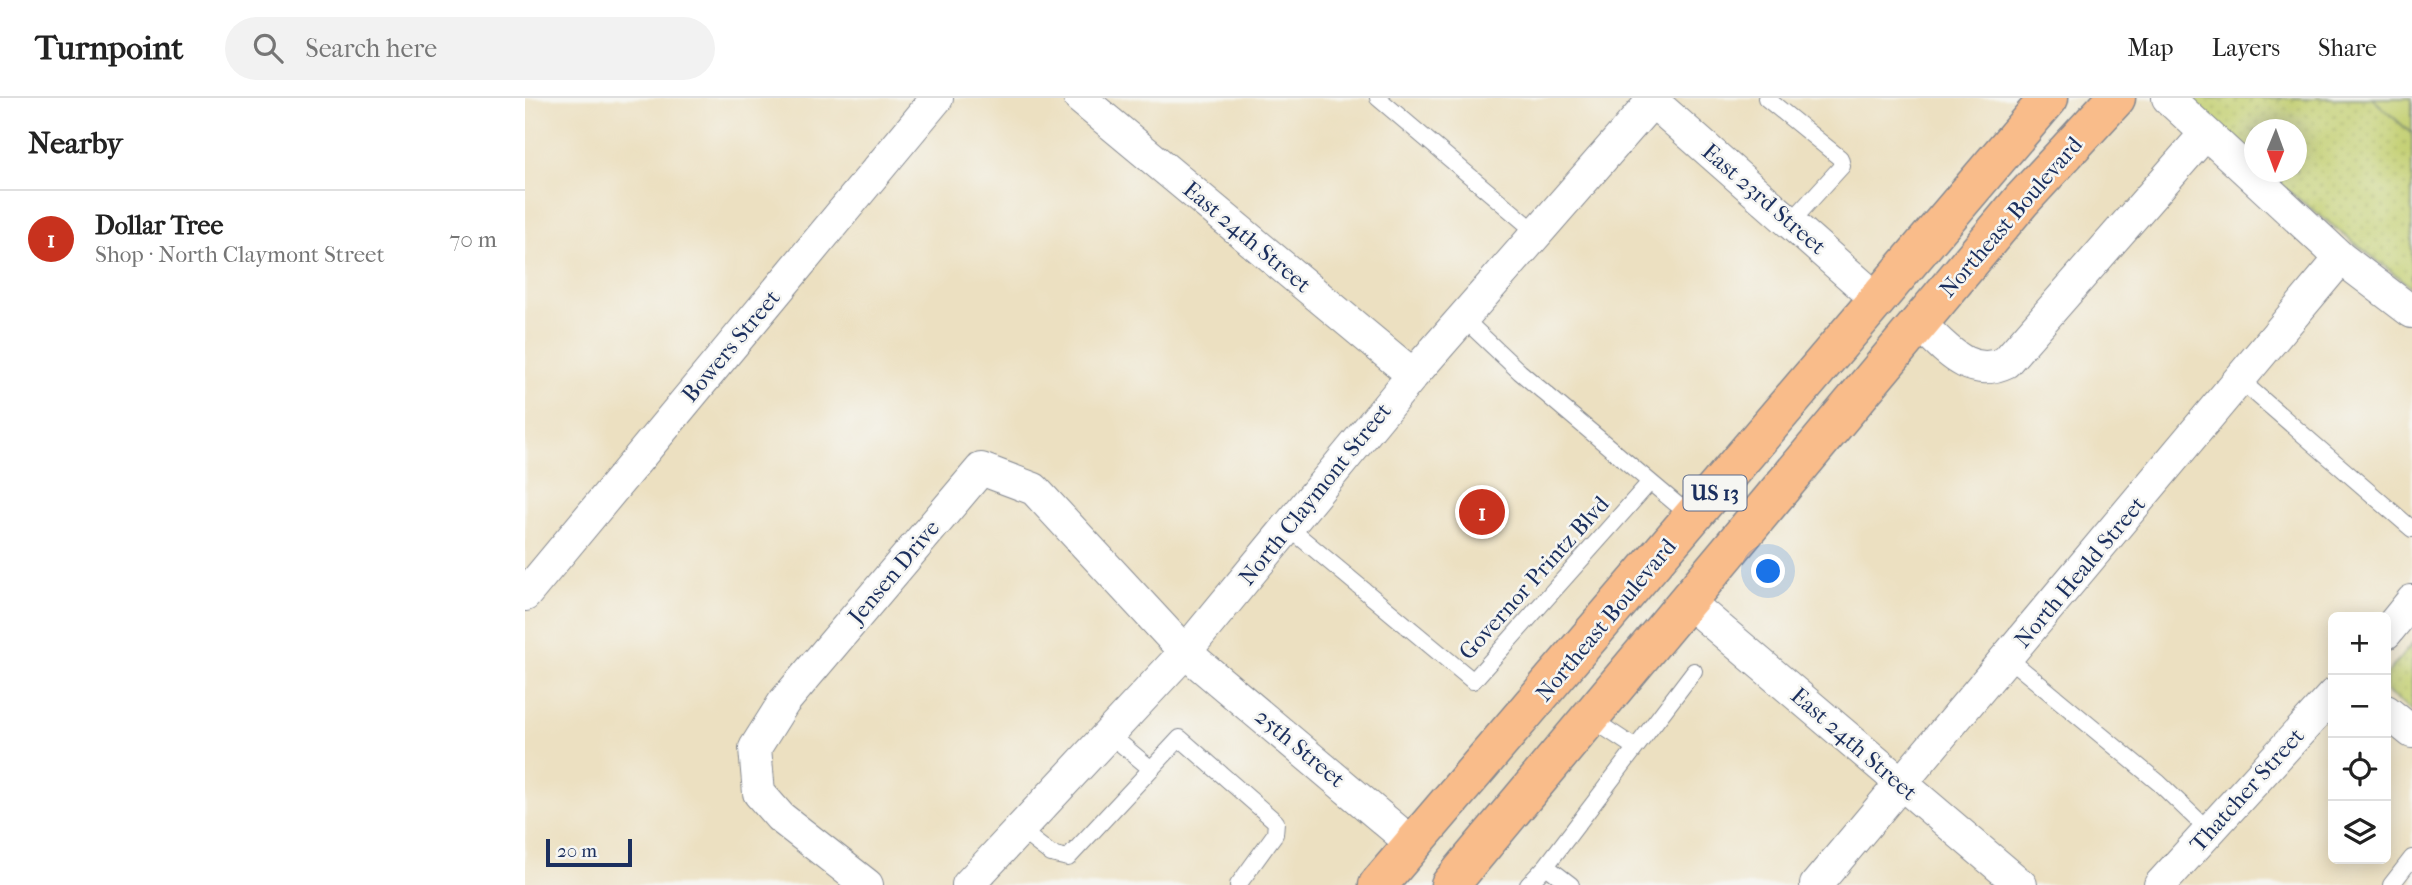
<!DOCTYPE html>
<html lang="en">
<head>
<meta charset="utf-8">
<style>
  :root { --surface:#fff; --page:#f2f2f2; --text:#222; --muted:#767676; --line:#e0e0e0; --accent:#c8321e }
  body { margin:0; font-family:"IM FELL French Canon",serif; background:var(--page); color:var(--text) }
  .controls { position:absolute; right:21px; bottom:21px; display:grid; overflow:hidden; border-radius:10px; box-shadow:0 4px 18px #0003 }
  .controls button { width:63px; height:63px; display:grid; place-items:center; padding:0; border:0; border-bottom:2px solid var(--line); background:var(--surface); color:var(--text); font:35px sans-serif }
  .compass { position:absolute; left:1719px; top:21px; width:63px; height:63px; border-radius:50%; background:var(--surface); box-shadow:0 4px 18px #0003; rotate:181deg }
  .scale { position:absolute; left:21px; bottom:18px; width:86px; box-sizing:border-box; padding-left:7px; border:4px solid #1b2f5e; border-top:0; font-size:19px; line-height:24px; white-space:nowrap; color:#1b2f5e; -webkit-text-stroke:5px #f6f6f2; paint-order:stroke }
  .you { position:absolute; left:1244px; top:474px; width:24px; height:24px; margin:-18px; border:5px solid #fff; border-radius:50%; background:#1a73e8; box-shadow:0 0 0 10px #1a73e833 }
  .badge { display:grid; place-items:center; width:46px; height:46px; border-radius:50%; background:var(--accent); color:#fff; font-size:23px; font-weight:700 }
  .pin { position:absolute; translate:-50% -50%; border:4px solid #fff; box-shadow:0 2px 7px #0006 }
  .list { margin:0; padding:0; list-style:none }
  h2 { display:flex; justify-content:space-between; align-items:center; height:91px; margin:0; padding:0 28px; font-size:30px }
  h2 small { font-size:23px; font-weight:400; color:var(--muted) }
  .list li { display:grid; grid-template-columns:46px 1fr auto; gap:21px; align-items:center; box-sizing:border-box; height:98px; padding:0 28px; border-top:2px solid var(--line) }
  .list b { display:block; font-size:26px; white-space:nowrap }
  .list p { margin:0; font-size:23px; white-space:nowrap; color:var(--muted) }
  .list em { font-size:23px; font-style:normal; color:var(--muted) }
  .icon { flex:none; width:38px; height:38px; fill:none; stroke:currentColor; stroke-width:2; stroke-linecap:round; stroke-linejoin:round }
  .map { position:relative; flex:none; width:1887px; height:787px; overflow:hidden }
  header { display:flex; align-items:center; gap:42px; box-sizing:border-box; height:98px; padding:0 35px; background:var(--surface); border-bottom:2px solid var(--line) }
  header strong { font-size:33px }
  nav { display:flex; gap:38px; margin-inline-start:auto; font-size:24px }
  .search { width:490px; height:63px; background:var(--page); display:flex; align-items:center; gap:18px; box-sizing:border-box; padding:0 24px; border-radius:38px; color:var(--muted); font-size:26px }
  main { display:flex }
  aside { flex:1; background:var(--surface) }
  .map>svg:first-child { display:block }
</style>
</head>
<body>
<header>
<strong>Turnpoint</strong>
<div class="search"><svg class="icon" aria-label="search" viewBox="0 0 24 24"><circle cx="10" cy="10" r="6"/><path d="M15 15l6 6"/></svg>Search here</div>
<nav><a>Map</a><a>Layers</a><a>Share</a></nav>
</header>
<main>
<aside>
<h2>Nearby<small></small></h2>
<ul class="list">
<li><span class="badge">1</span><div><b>Dollar Tree</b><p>Shop · North Claymont Street</p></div><em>70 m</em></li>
</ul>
</aside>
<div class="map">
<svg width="1887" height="787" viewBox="0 0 1887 787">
  <defs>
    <pattern id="park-dots" width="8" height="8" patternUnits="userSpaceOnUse" patternTransform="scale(1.75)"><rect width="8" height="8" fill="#c3cf71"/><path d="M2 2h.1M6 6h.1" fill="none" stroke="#a7b264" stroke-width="1.8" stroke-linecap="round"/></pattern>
  </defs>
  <rect width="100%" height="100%" fill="#f6f6f2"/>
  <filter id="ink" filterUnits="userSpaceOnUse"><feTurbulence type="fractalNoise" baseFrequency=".0143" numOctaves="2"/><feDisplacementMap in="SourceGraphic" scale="14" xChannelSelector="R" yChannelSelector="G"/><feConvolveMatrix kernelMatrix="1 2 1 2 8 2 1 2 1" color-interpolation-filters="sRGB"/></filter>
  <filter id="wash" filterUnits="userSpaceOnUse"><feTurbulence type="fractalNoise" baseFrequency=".00686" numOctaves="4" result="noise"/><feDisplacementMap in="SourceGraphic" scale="28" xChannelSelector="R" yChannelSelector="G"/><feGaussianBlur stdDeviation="1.57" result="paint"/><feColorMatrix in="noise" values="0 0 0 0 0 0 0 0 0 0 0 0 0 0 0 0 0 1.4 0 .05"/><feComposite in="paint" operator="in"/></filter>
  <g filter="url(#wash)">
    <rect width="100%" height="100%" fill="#ece0c1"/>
    <path fill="url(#park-dots)" stroke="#6f7f68" stroke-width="2" d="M 1645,0 L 1887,0 L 1887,190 L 1739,74 L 1772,74 L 1772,32 L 1730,32 L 1729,66 Z
      M 1887,546 L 1887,614 L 1861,593 L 1861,577 Z"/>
    <path fill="#c3cf71" stroke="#6f7f68" stroke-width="2" d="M 1847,0 L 1887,0 L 1887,36 Z"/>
  </g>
  <g filter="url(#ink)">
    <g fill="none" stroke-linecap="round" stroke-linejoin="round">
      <defs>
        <path id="service" d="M 853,0 L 1012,135
          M 1241,0 L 1315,60 L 1317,68 L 1265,125
          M 938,220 L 995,274 L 1168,420
          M 1715,282 L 1887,431
          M 763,429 L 948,583 L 1125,384
          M 1483,560 L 1634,685 L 1684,733
          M 1065,620 L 1109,649
          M 584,636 L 625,670
          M 495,732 L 526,756 L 543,760 L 655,640 L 751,724 L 750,736 L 713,787
          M 1003,787 L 1021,768
          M 1046,787 L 1021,768 L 1169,573
          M 1866,787 L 1887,760"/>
        <path id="minor" d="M 555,0 L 888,277
          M 1124,0 L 1353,202
          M 1643,0 L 1816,160 L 1887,214
          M 1395,226 C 1420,249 1444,282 1481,264 L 1681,35
          M 0,497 L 412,0
          M 1163,504 L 1496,787
          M 1861,535 L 1887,503
          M 1861,613 L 1887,634
          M 342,787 L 255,719 L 234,695 L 230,650 L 259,604 L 456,371 L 509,391 L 660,554 L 889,747
          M 443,787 L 660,554 L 888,277 L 1130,0
          M 1291,787 L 1816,160
          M 1635,787 L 1808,597"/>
        <path id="primary" d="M 853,787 L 1524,0
          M 925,787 L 1496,103 L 1591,0"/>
      </defs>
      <use href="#service" stroke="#848890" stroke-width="18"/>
      <use href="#minor" stroke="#848890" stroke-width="34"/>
      <use href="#primary" stroke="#848890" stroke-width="41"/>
      <use href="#service" stroke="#fff" stroke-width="16"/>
      <use href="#minor" stroke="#fff" stroke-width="32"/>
      <use href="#primary" stroke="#f9bc8a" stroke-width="38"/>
    </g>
  </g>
  <g text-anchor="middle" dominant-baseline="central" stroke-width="5" stroke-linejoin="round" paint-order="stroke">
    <rect fill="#f6f6f2" stroke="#5d6b8a" stroke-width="2" x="1158.5" y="377.5" width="63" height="35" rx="5"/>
    <g font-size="21" font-weight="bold" fill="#1b2f5e">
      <text x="1190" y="395">US 13</text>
    </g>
    <g font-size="23" fill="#1b2f5e" stroke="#f6f6f2">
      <text transform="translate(1239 101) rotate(41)">East 23rd Street</text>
      <text transform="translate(1486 119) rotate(-49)">Northeast Boulevard</text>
      <text transform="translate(722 139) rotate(40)">East 24th Street</text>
      <text transform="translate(206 248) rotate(-50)">Bowers Street</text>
      <text transform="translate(790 396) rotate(-51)">North Claymont Street</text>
      <text transform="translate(369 474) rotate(-50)">Jensen Drive</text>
      <text transform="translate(1555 474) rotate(-50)">North Heald Street</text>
      <text transform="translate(1009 480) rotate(-48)">Governor Printz Blvd</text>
      <text transform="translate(1081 522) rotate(-50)">Northeast Boulevard</text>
      <text transform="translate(1329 646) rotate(41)">East 24th Street</text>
      <text transform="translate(775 650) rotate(40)">25th Street</text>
      <text transform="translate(1722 692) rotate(-48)">Thatcher Street</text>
    </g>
  </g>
</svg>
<div class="controls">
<button>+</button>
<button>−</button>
<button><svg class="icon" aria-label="locate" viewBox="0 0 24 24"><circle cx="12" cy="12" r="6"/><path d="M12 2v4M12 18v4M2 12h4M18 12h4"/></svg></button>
<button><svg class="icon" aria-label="layers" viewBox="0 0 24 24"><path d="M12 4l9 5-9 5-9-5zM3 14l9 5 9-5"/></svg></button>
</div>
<svg class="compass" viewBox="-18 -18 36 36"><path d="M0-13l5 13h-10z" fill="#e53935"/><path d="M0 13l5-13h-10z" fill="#767676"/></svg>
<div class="scale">20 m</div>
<div class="you"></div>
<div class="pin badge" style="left:957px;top:414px">1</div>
</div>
</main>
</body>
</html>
